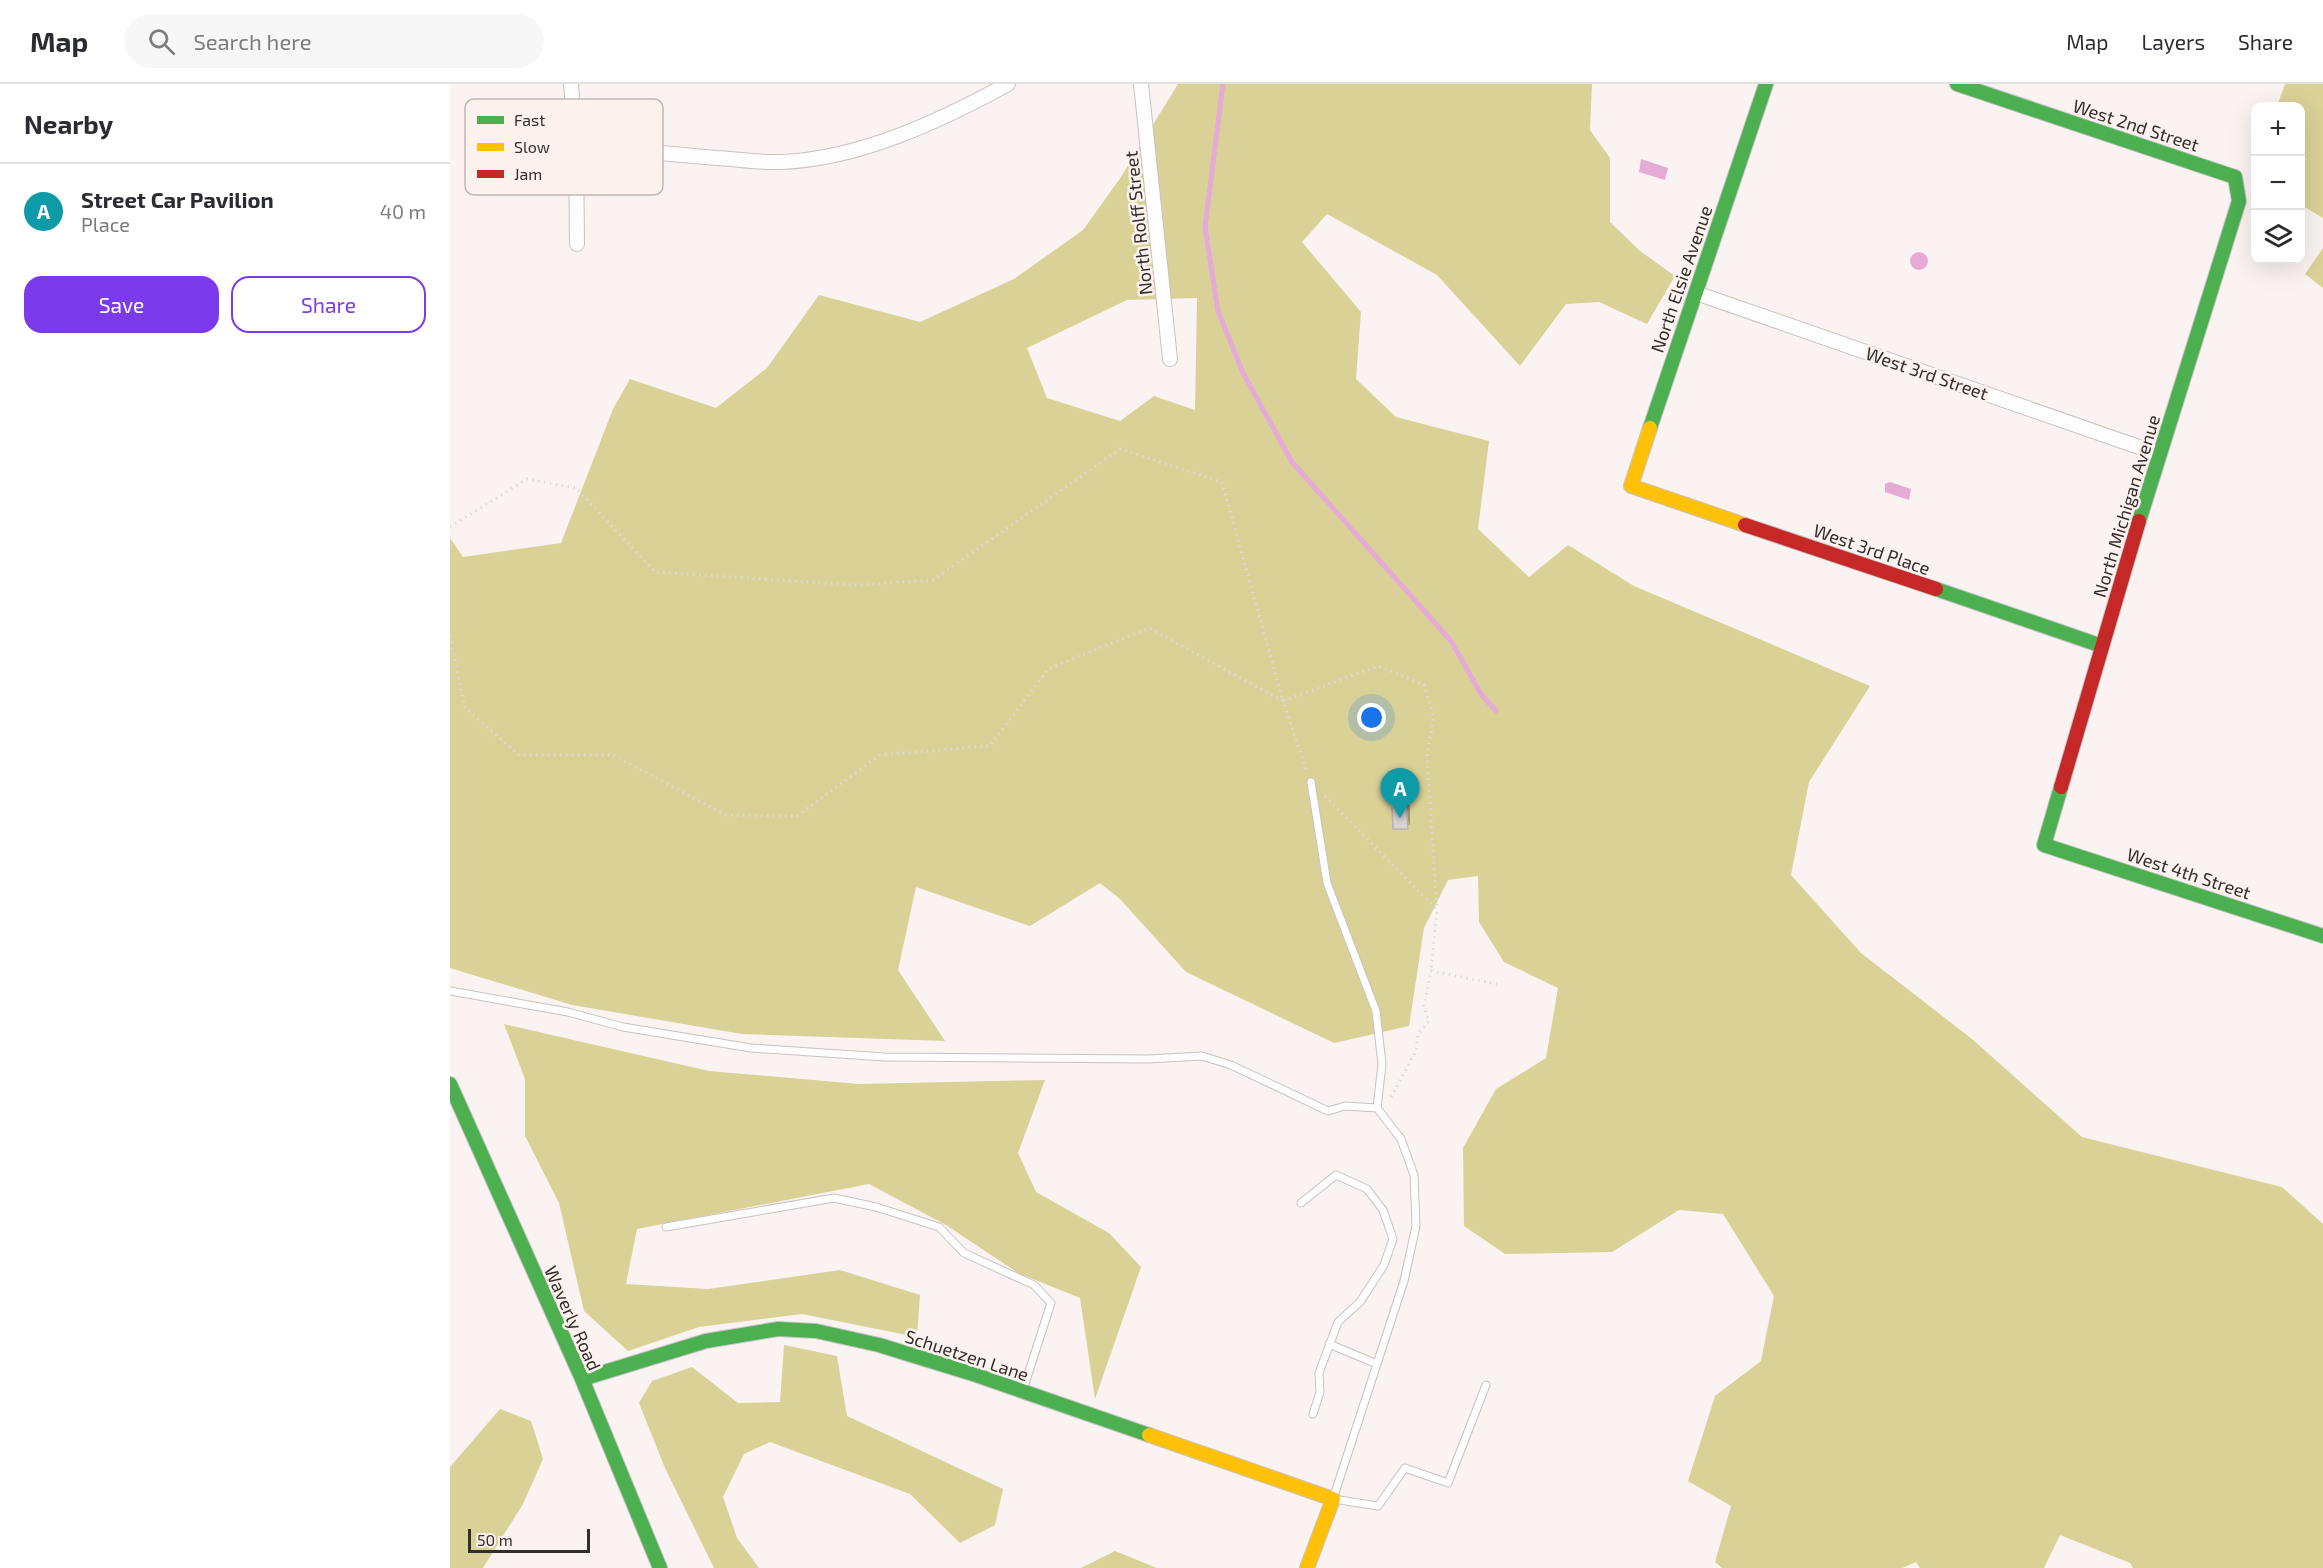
<!DOCTYPE html>
<html lang="en">
<head>
<meta charset="utf-8">
<style>
  :root { --surface:#fff; --page:#f7f7f7; --text:#2b2b33; --muted:#7c7c81; --line:#e1e1e2; --accent:#7c3aed }
  body { margin:0; font-family:"Exo 2",sans-serif; background:var(--page); color:var(--text) }
  .controls { position:absolute; right:18px; top:18px; display:grid; overflow:hidden; border-radius:12px; box-shadow:0 6px 24px #0002 }
  .controls button { width:54px; height:54px; display:grid; place-items:center; padding:0; border:0; border-bottom:2px solid var(--line); background:var(--surface); color:var(--text); font:30px sans-serif }
  .scale { position:absolute; left:18px; bottom:15px; width:122px; box-sizing:border-box; padding-left:6px; border:3px solid #322e2c; border-top:0; font-size:16px; line-height:21px; white-space:nowrap; color:#322e2c; -webkit-text-stroke:4px #fdf2ee; paint-order:stroke }
  .you { position:absolute; left:922px; top:634px; width:21px; height:21px; margin:-15px; border:4px solid #fff; border-radius:50%; background:#1a73e8; box-shadow:0 0 0 9px #1a73e833 }
  .badge { display:grid; place-items:center; width:39px; height:39px; border-radius:50%; background:var(--accent); color:#fff; font-size:20px; font-weight:700 }
  .pin { position:absolute; translate:-50% -50px; filter:drop-shadow(0 2px 3px #0008) }
  .pin::after { content:''; position:absolute; top:32px; width:21px; height:18px; background:inherit; clip-path:polygon(0 0,100% 0,50% 100%) }
  .list { margin:0; padding:0; list-style:none }
  h2 { display:flex; justify-content:space-between; align-items:center; height:78px; margin:0; padding:0 24px; font-size:26px }
  h2 small { font-size:20px; font-weight:400; color:var(--muted) }
  .list li { display:grid; grid-template-columns:39px 1fr auto; gap:18px; align-items:center; box-sizing:border-box; height:96px; padding:0 24px; border-top:2px solid var(--line) }
  .list b { display:block; font-size:22px; white-space:nowrap }
  .list p { margin:0; font-size:20px; white-space:nowrap; color:var(--muted) }
  .list em { font-size:20px; font-style:normal; color:var(--muted) }
  .actions { display:flex; gap:12px; padding:18px 24px }
  .actions a { flex:1; padding:14px 0; border:2px solid var(--accent); border-radius:18px; text-align:center; font-size:21px; color:var(--accent) }
  .actions .main { background:var(--accent); color:#fff }
  .icon { flex:none; width:33px; height:33px; fill:none; stroke:currentColor; stroke-width:2; stroke-linecap:round; stroke-linejoin:round }
  .map { position:relative; flex:none; width:1873px; height:1484px; overflow:hidden }
  header { display:flex; align-items:center; gap:36px; box-sizing:border-box; height:84px; padding:0 30px; background:var(--surface); border-bottom:2px solid var(--line) }
  header strong { font-size:28px }
  nav { display:flex; gap:33px; margin-inline-start:auto; font-size:21px }
  .search { width:420px; height:54px; background:var(--page); display:flex; align-items:center; gap:15px; box-sizing:border-box; padding:0 21px; border-radius:33px; color:var(--muted); font-size:22px }
  main { display:flex }
  aside { flex:1; background:var(--surface) }
  .map>svg:first-child { display:block }
</style>
</head>
<body>
<header>
<strong>Map</strong>
<div class="search"><svg class="icon" aria-label="search" viewBox="0 0 24 24"><circle cx="10" cy="10" r="6"/><path d="M15 15l6 6"/></svg>Search here</div>
<nav><a>Map</a><a>Layers</a><a>Share</a></nav>
</header>
<main>
<aside>
<h2>Nearby<small></small></h2>
<ul class="list">
<li><span class="badge" style="background:#0f9aa8">A</span><div><b>Street Car Pavilion</b><p>Place</p></div><em>40 m</em></li>
</ul>
<div class="actions"><a class="main">Save</a><a>Share</a></div>
</aside>
<div class="map">
<svg width="1873" height="1484" viewBox="0 0 1873 1484">
  <defs>
    <filter id="shadow"><feDropShadow dx="5" dy="-5" stdDeviation="0" flood-color="#0004"/></filter>
  </defs>
  <rect width="100%" height="100%" fill="#faf3f2"/>
  <path fill="#dad197" fill-rule="evenodd" d="M 728,0 L 1142,0 L 1140,46 L 1160,74 L 1160,138 L 1190,167 L 1225,192 L 1197,240 L 1149,218 L 1116,220 L 1070,282 L 987,191 L 877,130 L 852,158 L 911,228 L 906,295 L 946,333 L 1039,357 L 1028,445 L 1079,493 L 1118,461 L 1184,502 L 1420,602 L 1359,698 L 1341,791 L 1411,869 L 1522,955 L 1632,1053 L 1832,1103 L 1873,1140 L 1873,1484 L 1683,1484 L 1680,1479 L 1610,1451 L 1594,1484 L 1470,1484 L 1466,1478 L 1452,1484 L 1272,1484 L 1265,1478 L 1281,1422 L 1238,1397 L 1265,1312 L 1311,1277 L 1324,1212 L 1273,1130 L 1229,1126 L 1162,1168 L 1055,1170 L 1014,1142 L 1013,1064 L 1046,1005 L 1096,974 L 1108,904 L 1054,878 L 1029,838 L 1028,792 L 998,796 L 974,844 L 959,942 L 884,959 L 736,888 L 670,815 L 650,799 L 580,842 L 466,803 L 448,886 L 495,957 L 292,950 L 122,921 L 0,884 L 0,454 L 13,473 L 111,459 L 163,325 L 180,295 L 266,324 L 317,284 L 369,211 L 470,238 L 564,195 L 633,146 L 671,93 ZM 747,214 L 745,326 L 704,312 L 670,337 L 597,314 L 577,264 L 677,216 Z
    M 1835,0 L 1873,0 L 1873,134 L 1851,121 L 1850,22 L 1827,22 Z
    M 1873,164 L 1873,204 L 1855,190 Z
    M 54,940 L 259,987 L 409,1000 L 595,996 L 568,1069 L 586,1108 L 659,1149 L 691,1183 L 645,1315 L 630,1214 L 568,1189 L 496,1141 L 419,1100 L 187,1145 L 176,1200 L 258,1205 L 390,1186 L 470,1211 L 467,1253 L 352,1230 L 249,1243 L 178,1267 L 134,1227 L 109,1119 L 75,1052 L 75,995 Z
    M 334,1261 L 387,1272 L 397,1332 L 553,1405 L 545,1441 L 510,1459 L 460,1410 L 320,1358 L 294,1370 L 273,1413 L 287,1454 L 309,1484 L 264,1484 L 215,1384 L 189,1319 L 202,1297 L 242,1283 L 288,1319 L 330,1318 Z
    M 50,1325 L 81,1337 L 93,1375 L 73,1420 L 33,1484 L 0,1484 L 0,1383 Z
    M 665,1467 L 707,1484 L 631,1484 Z"/>
  <path fill="#e5aad5" d="M 1191,75 L 1218,84 L 1215,96 L 1189,88 Z
    M1460 177a9 9 0 1 1 18 0a9 9 0 1 1-18 0Z
    M 1440,398 L 1461,405 L 1459,416 L 1435,408 L 1435,400 Z"/>
  <g fill="none" stroke-linecap="round" stroke-linejoin="round">
    <path stroke="#e5aad5" stroke-width="5" d="M 773,0 L 755,143 L 768,227 L 793,289 L 842,378 L 1001,557 L 1031,610 L 1046,627"/>
  </g>
  <path fill="#d8d4d2" stroke="#b6b2af" stroke-width="1.5" filter="url(#shadow)" d="M 956,723 L 958,745 L 943,745 L 942,724 Z"/>
  <g fill="none" stroke-linecap="round" stroke-linejoin="round">
    <defs>
      <path id="lane" d="M 861,698 L 877,799 L 926,927 L 932,980 L 927,1024
        M 0,907 L 118,928 L 173,943 L 301,964 L 435,973 L 698,975 L 752,972 L 781,981 L 878,1027 L 895,1022 L 927,1024 L 951,1055 L 964,1091 L 966,1142 L 954,1197 L 883,1415 L 928,1422 L 955,1384 L 998,1399 L 1036,1301
        M 851,1119 L 886,1091 L 917,1105 L 933,1126 L 943,1155 L 934,1181 L 910,1218 L 888,1238 L 869,1289 L 870,1308 L 863,1330
        M 216,1143 L 384,1114 L 426,1123 L 489,1143 L 514,1169 L 584,1201 L 601,1219 L 573,1306
        M 879,1260 L 927,1280"/>
      <path id="street" d="M 121,0 L 126,60 L 127,160
        M 691,0 L 720,275
        M 126,60 C 173,66 220,70 267,74 C 288,75 310,79 331,78 C 410,75 490,37 558,0
        M 1246,209 L 1709,370"/>
      <path id="fast" d="M 1507,0 L 1785,93 L 1789,117 L 1689,437
        M 1200,344 L 1316,0
        M 1486,505 L 1652,562
        M 1611,703 L 1594,761 L 1873,852
        M 0,1000 L 132,1295 L 210,1484
        M 132,1295 L 256,1257 L 328,1245 L 366,1247 L 429,1261 L 520,1289 L 699,1351"/>
      <path id="slow" d="M 1200,344 L 1181,402 L 1295,441
        M 699,1351 L 883,1415 L 857,1484"/>
      <path id="jam" d="M 1295,441 L 1486,505
        M 1611,703 L 1689,437"/>
    </defs>
    <use href="#lane" stroke="#c7c3c2" stroke-width="9"/>
    <use href="#street" stroke="#c7c3c2" stroke-width="16"/>
    <use href="#fast" stroke="#c7c3c2" stroke-width="16"/>
    <use href="#slow" stroke="#c7c3c2" stroke-width="16"/>
    <use href="#jam" stroke="#c7c3c2" stroke-width="16"/>
    <path stroke="#dddbda" stroke-width="3" stroke-dasharray="1.5 4.5" stroke-linecap="butt" d="M 0,443 L 77,395 L 126,404 L 205,488 L 406,501 L 483,496 L 670,365 L 772,398 L 833,617 L 928,582 L 974,601 L 984,634 L 977,670 L 987,826
      M 0,552 L 15,624 L 69,671 L 163,671 L 276,731 L 347,732 L 430,671 L 540,662 L 598,585 L 699,544 L 833,617 L 857,688
      M 875,712 L 987,826 L 981,887
      M 941,1013 L 966,967 L 968,950 L 979,937 L 974,922 L 981,887 L 1047,900"/>
    <use href="#lane" stroke="#fefdfd" stroke-width="7"/>
    <use href="#street" stroke="#fefdfd" stroke-width="14"/>
    <use href="#fast" stroke="#4caf50" stroke-width="14"/>
    <use href="#slow" stroke="#ffc107" stroke-width="14"/>
    <use href="#jam" stroke="#c62828" stroke-width="14"/>
  </g>
  <g text-anchor="middle" dominant-baseline="central" stroke-width="5" stroke-linejoin="round" paint-order="stroke">
    <g font-size="18" fill="#322e2c" stroke="#fdf2ee">
      <text transform="translate(1686 41) rotate(18)">West 2nd Street</text>
      <text transform="translate(688 139) rotate(-96)">North Rolff Street</text>
      <text transform="translate(1231 195) rotate(-71)">North Elsie Avenue</text>
      <text transform="translate(1477 289) rotate(19)">West 3rd Street</text>
      <text transform="translate(1676 422) rotate(-73)">North Michigan Avenue</text>
      <text transform="translate(1422 465) rotate(19)">West 3rd Place</text>
      <text transform="translate(1739 789) rotate(18)">West 4th Street</text>
      <text transform="translate(123 1234) rotate(66)">Waverly Road</text>
      <text transform="translate(517 1271) rotate(18)">Schuetzen Lane</text>
    </g>
  </g>
  <rect x="15" y="15" width="198" height="96" rx="9" fill="#fdf2ee" stroke="#c0b7b4" stroke-width="1.5"/>
  <rect x="27" y="32" width="27" height="8" fill="#4caf50"/>
  <rect x="27" y="59" width="27" height="8" fill="#ffc107"/>
  <rect x="27" y="86" width="27" height="8" fill="#c62828"/>
  <g font-size="16" fill="#322e2c">
    <text x="64" y="42">Fast</text>
    <text x="64" y="69">Slow</text>
    <text x="64" y="96">Jam</text>
  </g>
</svg>
<div class="controls">
<button>+</button>
<button>−</button>
<button><svg class="icon" aria-label="layers" viewBox="0 0 24 24"><path d="M12 4l9 5-9 5-9-5zM3 14l9 5 9-5"/></svg></button>
</div>
<div class="scale">50 m</div>
<div class="you"></div>
<div class="pin badge" style="left:950px;top:734px;background:#0f9aa8">A</div>
</div>
</main>
</body>
</html>
